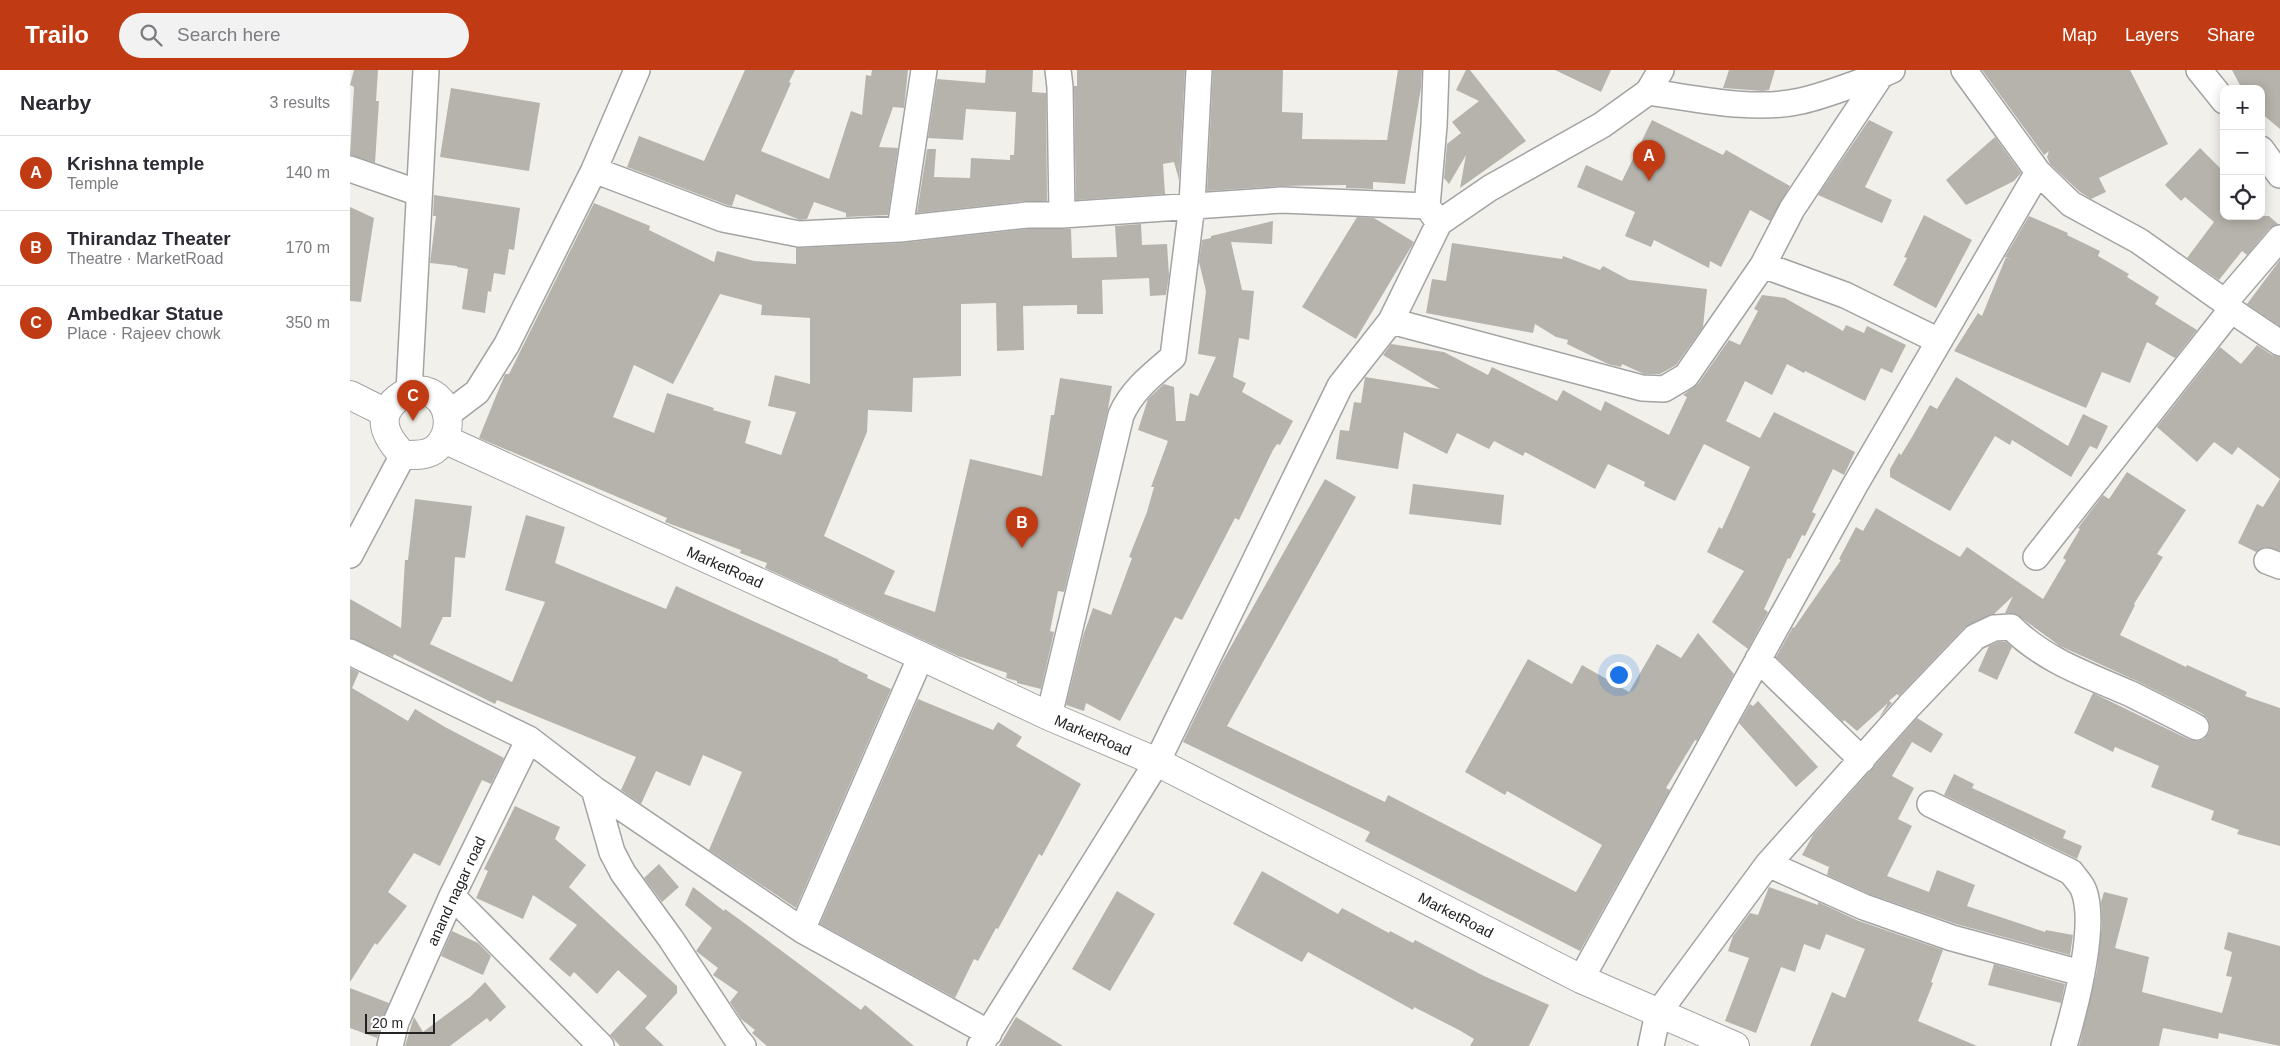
<!DOCTYPE html>
<html lang="en">
<head>
<meta charset="utf-8">
<style>
  :root { --surface:#fff; --page:#f2f2f3; --text:#2b2b33; --muted:#7c7c81; --line:#e1e1e2; --accent:#c03b13 }
  body { margin:0; font-family:Helvetica,sans-serif; background:var(--page); color:var(--text) }
  .controls { position:absolute; right:15px; top:15px; display:grid; overflow:hidden; border-radius:10px; box-shadow:0 2px 12px #0003 }
  .controls button { width:45px; height:45px; display:grid; place-items:center; padding:0; border:0; border-bottom:1px solid var(--line); background:var(--surface); color:var(--text); font:25px sans-serif }
  .scale { position:absolute; left:15px; bottom:12px; width:70px; box-sizing:border-box; padding-left:5px; border:2px solid #222; border-top:0; font-size:14px; line-height:18px; white-space:nowrap; color:#222; -webkit-text-stroke:4px #fff; paint-order:stroke }
  .you { position:absolute; left:1268px; top:604px; width:18px; height:18px; margin:-12px; border:4px solid #fff; border-radius:50%; background:#1a73e8; box-shadow:0 0 0 8px #1a73e833 }
  .badge { display:grid; place-items:center; width:32px; height:32px; border-radius:50%; background:var(--accent); color:#fff; font-size:16px; font-weight:700 }
  .pin { position:absolute; translate:-50% -41px; filter:drop-shadow(0 1px 2px #0008) }
  .pin::after { content:''; position:absolute; top:26px; width:18px; height:15px; background:inherit; clip-path:polygon(0 0,100% 0,50% 100%) }
  .list { margin:0; padding:0; list-style:none }
  h2 { display:flex; justify-content:space-between; align-items:center; height:65px; margin:0; padding:0 20px; font-size:21px }
  h2 small { font-size:16px; font-weight:400; color:var(--muted) }
  .list li { display:grid; grid-template-columns:32px 1fr auto; gap:15px; align-items:center; box-sizing:border-box; height:75px; padding:0 20px; border-top:1px solid var(--line) }
  .list b { display:block; font-size:19px; white-space:nowrap }
  .list p { margin:0; font-size:16px; white-space:nowrap; color:var(--muted) }
  .list em { font-size:16px; font-style:normal; color:var(--muted) }
  .icon { flex:none; width:28px; height:28px; fill:none; stroke:currentColor; stroke-width:2; stroke-linecap:round; stroke-linejoin:round }
  .map { position:relative; flex:none; width:1930px; height:976px; overflow:hidden }
  header { display:flex; align-items:center; gap:30px; box-sizing:border-box; height:70px; padding:0 25px; background:var(--accent); color:#fff }
  header strong { font-size:24px }
  nav { display:flex; gap:28px; margin-inline-start:auto; font-size:18px }
  .search { width:350px; height:45px; background:var(--page); display:flex; align-items:center; gap:12px; box-sizing:border-box; padding:0 18px; border-radius:28px; color:var(--muted); font-size:19px }
  main { display:flex }
  aside { flex:1; background:var(--surface) }
  .map>svg:first-child { display:block }
</style>
</head>
<body>
<header>
<strong>Trailo</strong>
<div class="search"><svg class="icon" aria-label="search" viewBox="0 0 24 24"><circle cx="10" cy="10" r="6"/><path d="M15 15l6 6"/></svg>Search here</div>
<nav><a>Map</a><a>Layers</a><a>Share</a></nav>
</header>
<main>
<aside>
<h2>Nearby<small>3 results</small></h2>
<ul class="list">
<li><span class="badge">A</span><div><b>Krishna temple</b><p>Temple</p></div><em>140 m</em></li>
<li><span class="badge">B</span><div><b>Thirandaz Theater</b><p>Theatre · MarketRoad</p></div><em>170 m</em></li>
<li><span class="badge">C</span><div><b>Ambedkar Statue</b><p>Place · Rajeev chowk</p></div><em>350 m</em></li>
</ul>
</aside>
<div class="map">
<svg width="1930" height="976" viewBox="0 0 1930 976">
  <rect width="100%" height="100%" fill="#f1f0ea"/>
  <path fill="#b6b3ac" fill-rule="evenodd" d="M 4,0 L 28,0 L 26,31 L 29,31 L 25,93 L 0,85 L 4,17 L 0,15 Z
    M 395,0 L 445,0 L 439,12 L 441,13 L 411,81 L 479,109 L 501,41 L 512,45 L 516,5 L 521,6 L 522,0 L 558,0 L 554,38 L 543,37 L 529,77 L 548,78 L 538,145 L 496,147 L 496,143 L 464,132 L 457,149 L 450,150 L 386,124 L 382,136 L 377,135 L 277,97 L 289,66 L 354,91 Z
    M 636,0 L 683,0 L 682,22 L 696,23 L 697,131 L 676,131 L 567,143 L 577,79 L 586,79 L 584,107 L 620,108 L 621,88 L 660,90 L 660,85 L 664,85 L 666,42 L 616,39 L 613,70 L 578,68 L 587,9 L 635,13 Z
    M 727,0 L 835,0 L 829,110 L 824,92 L 813,94 L 815,124 L 726,130 L 724,16 L 727,16 Z
    M 863,0 L 933,0 L 932,42 L 953,43 L 952,69 L 1037,70 L 1048,0 L 1072,0 L 1071,18 L 1055,114 L 1023,112 L 1023,119 L 996,118 L 996,115 L 932,116 L 857,121 Z
    M 1116,0 L 1120,0 L 1176,71 L 1110,118 L 1116,85 L 1099,114 L 1094,108 L 1097,74 L 1111,63 L 1102,52 L 1129,31 L 1106,20 Z
    M 1205,0 L 1261,0 L 1251,22 Z
    M 1379,0 L 1425,0 L 1419,20 L 1413,21 L 1373,18 Z
    M 1632,0 L 1780,0 L 1818,74 L 1749,108 L 1756,122 L 1741,129 L 1730,122 L 1700,94 L 1697,87 L 1699,81 L 1694,85 Z
    M 1882,0 L 1930,0 L 1930,59 L 1911,43 L 1911,19 L 1892,19 Z
    M 101,18 L 190,33 L 179,101 L 90,87 Z
    M 1302,50 L 1373,85 L 1376,80 L 1440,116 L 1420,151 L 1400,140 L 1371,197 L 1360,191 L 1359,198 L 1304,170 L 1301,177 L 1275,166 L 1285,142 L 1227,117 L 1236,95 L 1272,111 Z
    M 1519,50 L 1543,62 L 1515,117 L 1542,130 L 1532,153 L 1468,125 Z
    M 1645,67 L 1671,103 L 1664,111 L 1616,135 L 1596,110 Z
    M 1850,78 L 1874,102 L 1874,146 L 1919,146 L 1928,154 L 1919,159 L 1897,185 L 1892,181 L 1869,210 L 1837,188 L 1864,152 L 1835,127 L 1831,131 L 1815,115 Z
    M 84,125 L 170,138 L 164,180 L 159,179 L 155,205 L 144,203 L 141,222 L 138,221 L 135,243 L 112,239 L 118,199 L 107,197 L 107,196 L 80,193 L 86,146 L 83,146 Z
    M 244,133 L 300,156 L 299,160 L 364,192 L 367,181 L 404,191 L 446,194 L 446,178 L 551,173 L 678,159 L 721,159 L 722,188 L 767,187 L 765,156 L 791,154 L 792,175 L 817,174 L 819,206 L 816,225 L 800,226 L 799,208 L 752,210 L 753,244 L 727,244 L 727,235 L 673,236 L 674,280 L 647,281 L 646,233 L 611,234 L 611,306 L 563,308 L 562,342 L 518,340 L 517,362 L 474,466 L 545,501 L 534,524 L 585,542 L 620,389 L 692,406 L 701,345 L 704,345 L 710,308 L 762,316 L 758,339 L 714,522 L 708,521 L 700,561 L 704,562 L 691,619 L 667,613 L 667,611 L 656,608 L 657,603 L 608,586 L 415,498 L 417,493 L 390,483 L 391,480 L 315,452 L 317,448 L 129,368 L 155,304 L 159,304 ZM 370,224 L 412,235 L 411,245 L 460,248 L 460,314 L 425,305 L 418,336 L 446,342 L 431,385 L 395,373 L 401,351 L 363,340 L 364,338 L 317,323 L 304,363 L 263,347 L 284,295 L 323,314 Z
    M 0,137 L 24,148 L 11,232 L 0,231 Z
    M 1574,145 L 1622,170 L 1586,238 L 1543,215 L 1557,188 L 1554,187 Z
    M 1679,146 L 1718,163 L 1717,165 L 1750,181 L 1748,186 L 1779,204 L 1777,207 L 1809,227 L 1805,234 L 1847,260 L 1825,288 L 1797,272 L 1780,313 L 1752,302 L 1736,338 L 1604,281 L 1628,243 L 1632,246 L 1656,187 L 1661,190 L 1655,187 Z
    M 1007,147 L 1024,148 L 1064,172 L 1006,269 L 952,237 Z
    M 923,151 L 922,174 L 881,172 L 892,220 L 904,221 L 899,270 L 889,268 L 883,307 L 896,313 L 892,322 L 943,351 L 930,375 L 927,374 L 923,380 L 889,450 L 885,448 L 832,550 L 825,547 L 770,651 L 736,633 L 734,641 L 716,635 L 733,566 L 743,538 L 761,545 L 782,488 L 779,487 L 797,442 L 804,417 L 801,417 L 818,371 L 788,360 L 798,329 L 814,314 L 824,317 L 826,351 L 835,351 L 840,323 L 848,326 L 866,287 L 848,284 L 856,221 L 849,192 L 852,170 L 861,168 L 861,166 Z
    M 1102,173 L 1212,189 L 1213,186 L 1250,200 L 1253,196 L 1279,210 L 1357,219 L 1353,257 L 1326,295 L 1310,304 L 1294,304 L 1272,294 L 1271,297 L 1258,294 L 1217,274 L 1218,270 L 1206,267 L 1185,254 L 1183,263 L 1076,243 L 1082,209 L 1096,211 Z
    M 1930,190 L 1930,256 L 1897,234 Z
    M 1412,225 L 1435,228 L 1493,261 L 1496,255 L 1514,263 L 1517,256 L 1556,275 L 1542,303 L 1531,298 L 1515,331 L 1455,301 L 1454,303 L 1437,294 L 1422,325 L 1395,311 L 1376,351 L 1410,368 L 1424,342 L 1505,382 L 1494,405 L 1483,399 L 1462,442 L 1466,444 L 1455,466 L 1452,465 L 1440,489 L 1438,488 L 1414,539 L 1418,542 L 1398,579 L 1362,552 L 1394,501 L 1357,482 L 1369,457 L 1372,459 L 1400,397 L 1354,374 L 1325,431 L 1294,416 L 1295,412 L 1258,394 L 1245,419 L 1175,382 L 1173,386 L 1144,371 L 1139,379 L 1107,363 L 1097,384 L 1054,362 L 1048,399 L 986,389 L 990,360 L 999,361 L 1004,332 L 1011,333 L 1015,307 L 1090,319 L 1033,285 L 1041,274 L 1094,282 L 1138,305 L 1142,297 L 1207,331 L 1213,320 L 1251,341 L 1255,331 L 1319,365 L 1337,327 L 1333,325 L 1348,314 L 1379,270 L 1390,275 L 1408,241 L 1404,239 Z
    M 1907,275 L 1922,285 L 1930,287 L 1930,481 L 1915,477 L 1906,482 L 1888,473 L 1907,434 L 1913,437 L 1930,409 L 1888,377 L 1882,385 L 1864,372 L 1847,392 L 1807,357 L 1870,277 L 1891,294 Z
    M 1606,307 L 1718,376 L 1733,344 L 1758,356 L 1747,379 L 1740,376 L 1721,407 L 1662,370 L 1660,375 L 1645,366 L 1600,441 L 1540,407 L 1540,399 L 1549,383 L 1551,385 L 1562,367 L 1580,335 L 1587,339 Z
    M 1777,402 L 1836,440 L 1807,484 L 1813,487 L 1784,534 L 1785,535 L 1770,565 L 1836,597 L 1837,595 L 1897,622 L 1895,626 L 1930,638 L 1930,776 L 1887,764 L 1889,760 L 1861,750 L 1864,741 L 1801,717 L 1809,696 L 1765,677 L 1763,682 L 1724,663 L 1743,623 L 1840,670 L 1847,671 L 1854,669 L 1859,663 L 1860,656 L 1858,649 L 1853,644 L 1787,611 L 1710,576 L 1666,544 L 1655,543 L 1663,526 L 1644,544 L 1615,557 L 1549,626 L 1547,624 L 1539,631 L 1542,633 L 1529,648 L 1538,633 L 1507,661 L 1494,650 L 1493,652 L 1426,587 L 1443,557 L 1444,558 L 1491,490 L 1489,489 L 1506,457 L 1513,461 L 1526,438 L 1610,487 L 1617,477 L 1693,529 L 1716,490 L 1713,488 L 1730,459 L 1728,458 L 1753,425 L 1759,429 Z
    M 975,409 L 1006,427 L 877,656 L 1035,732 L 1038,725 L 1226,822 L 1252,775 L 1157,721 L 1155,725 L 1115,702 L 1178,589 L 1222,614 L 1232,595 L 1279,622 L 1307,574 L 1331,588 L 1348,563 L 1384,604 L 1347,671 L 1345,670 L 1316,718 L 1320,720 L 1230,881 L 1015,771 L 1020,762 L 833,672 L 871,594 Z
    M 1063,414 L 1154,425 L 1151,455 L 1059,444 Z
    M 65,429 L 122,436 L 115,488 L 105,487 L 101,547 L 93,547 L 80,574 L 162,612 L 195,532 L 155,520 L 176,445 L 215,457 L 205,493 L 316,539 L 326,516 L 489,590 L 488,591 L 518,605 L 517,608 L 541,619 L 446,838 L 359,780 L 392,702 L 353,685 L 340,716 L 306,701 L 291,734 L 271,720 L 286,687 L 147,630 L 145,634 L 44,584 L 43,587 L 0,568 L 0,529 L 51,558 L 55,490 L 58,490 Z
    M 1648,572 L 1656,572 L 1662,577 L 1647,610 L 1628,601 L 1639,576 Z
    M 0,598 L 9,602 L 2,618 L 58,651 L 65,639 L 95,657 L 154,688 L 141,714 L 132,710 L 90,796 L 64,783 L 38,822 L 57,836 L 27,875 L 25,873 L 0,912 Z
    M 568,629 L 643,660 L 648,652 L 672,667 L 666,676 L 731,714 L 692,786 L 689,784 L 648,859 L 646,858 L 628,891 L 624,889 L 605,928 L 470,854 Z
    M 1408,631 L 1468,697 L 1446,717 L 1389,653 L 1400,634 L 1403,636 Z
    M 1567,648 L 1593,664 L 1581,683 L 1562,672 L 1542,706 L 1564,718 L 1548,749 L 1562,756 L 1537,806 L 1579,822 L 1587,800 L 1625,815 L 1617,836 L 1695,862 L 1696,860 L 1723,865 L 1720,885 L 1606,854 L 1519,824 L 1477,805 L 1479,797 L 1452,785 L 1463,765 Z
    M 1604,704 L 1624,714 L 1622,718 L 1716,761 L 1713,768 L 1732,776 L 1727,789 L 1594,725 Z
    M 165,736 L 210,757 L 205,769 L 236,795 L 219,817 L 327,916 L 327,923 L 295,958 L 314,976 L 270,976 L 260,965 L 297,926 L 268,900 L 247,924 L 224,902 L 220,907 L 199,889 L 227,855 L 183,825 L 173,849 L 126,828 L 138,801 L 134,799 Z
    M 309,794 L 329,817 L 312,832 L 294,808 Z
    M 912,801 L 988,844 L 992,838 L 1039,863 L 1040,861 L 1063,873 L 1065,870 L 1134,906 L 1199,935 L 1179,976 L 1120,976 L 1124,969 L 1109,960 L 1064,937 L 1063,940 L 958,882 L 952,892 L 883,854 Z
    M 343,817 L 374,841 L 375,839 L 401,858 L 511,940 L 515,935 L 564,976 L 417,976 L 402,963 L 405,960 L 391,949 L 380,932 L 388,922 L 363,905 L 368,898 L 346,881 L 362,858 L 335,835 Z
    M 1419,817 L 1468,835 L 1468,832 L 1509,851 L 1593,880 L 1581,912 L 1583,913 L 1568,951 L 1627,976 L 1460,976 L 1482,922 L 1495,928 L 1515,879 L 1476,864 L 1470,880 L 1454,874 L 1445,902 L 1431,897 L 1406,963 L 1375,951 L 1399,888 L 1378,881 L 1383,866 L 1400,843 L 1408,845 Z
    M 767,821 L 805,844 L 760,921 L 722,899 Z
    M 1754,822 L 1778,828 L 1765,878 L 1799,887 L 1792,922 L 1872,943 L 1882,907 L 1876,906 L 1882,882 L 1874,879 L 1878,862 L 1930,876 L 1930,976 L 1869,963 L 1868,969 L 1813,958 L 1809,976 L 1729,976 L 1747,900 L 1752,856 L 1751,832 Z
    M 102,861 L 128,873 L 141,886 L 133,905 L 91,886 Z
    M 1644,894 L 1715,914 L 1711,933 L 1638,915 Z
    M 135,912 L 156,937 L 140,952 L 137,948 L 100,976 L 55,976 L 64,947 L 73,962 L 120,927 Z
    M 0,918 L 39,933 L 27,968 L 0,958 Z
    M 666,947 L 713,976 L 649,976 Z"/>
  <g fill="none" stroke-linecap="round" stroke-linejoin="round">
    <defs>
      <path id="minor" d="M 708,0 L 710,17 L 712,145
        M 1614,0 L 1688,102 L 1721,134 L 1789,171 L 1875,232 L 1930,168
        M 1849,0 L 1874,31
        M 1298,22 C 1345,28 1403,42 1451,31 C 1478,25 1505,13 1531,5
        M 1911,79 L 1930,105
        M 0,99 L 69,123
        M 244,100 L 373,149 L 449,164 L 550,159 L 677,145 L 712,145 L 932,130 L 1077,136 L 1089,153
        M 1077,136 L 1084,56 L 1086,0
        M 550,159 L 574,0
        M 1413,195 L 1495,225 L 1589,271
        M 1881,240 L 1930,273
        M 1041,251 L 1292,318 L 1314,319 L 1336,306 L 1413,195 L 1442,139 L 1531,5 L 1542,0
        M 59,321 L 76,0
        M 98,344 L 127,322 L 157,274 L 244,100 L 287,0
        M 0,485 L 53,385
        M 1686,487 L 1881,240 L 1875,232
        M 1917,491 L 1930,496
        M 0,582 L 179,669 L 244,719 L 452,860 L 639,963
        M 1408,589 L 1512,690
        M 699,646 L 771,345 C 782,320 802,305 823,287 L 842,135 L 849,0
        M 244,719 L 262,782 L 273,803 L 321,869 L 387,969 L 393,976
        M 1580,734 L 1721,802 C 1725,808 1732,814 1734,821 C 1747,857 1725,938 1714,976
        M 1418,794 L 1514,837 L 1602,868 L 1731,903
        M 102,826 L 251,976
        M 452,860 L 571,586
        M 1231,909 L 1505,415 L 1688,102
        M 40,976 L 46,952 L 102,826 L 179,669
        M 630,976 L 807,692 L 990,316 L 1041,251 L 1089,153 L 1140,118 L 1252,55 L 1298,22 L 1311,0
        M 1301,976 L 1308,943 L 1418,794 L 1559,636 L 1625,567 L 1644,558 L 1661,557 C 1695,591 1738,605 1781,624 C 1803,635 1825,646 1846,657"/>
      <path id="tertiary" d="M 59,321 C 64,321 70,320 75,321 C 102,328 105,365 84,380 C 75,386 63,385 53,385 C 29,360 26,339 59,321 Z
        M 0,325 L 36,343
        M 94,369 L 571,586 L 699,646 L 807,692 L 1231,909 L 1385,976"/>
    </defs>
    <use href="#minor" stroke="#a3a3a3" stroke-width="28"/>
    <use href="#tertiary" stroke="#a3a3a3" stroke-width="30"/>
    <use href="#minor" stroke="#fff" stroke-width="25"/>
    <use href="#tertiary" stroke="#fff" stroke-width="28"/>
  </g>
  <g text-anchor="middle" dominant-baseline="central" stroke-width="5" stroke-linejoin="round" paint-order="stroke">
    <g font-size="15" fill="#222" stroke="#fff">
      <text transform="translate(375 497) rotate(24)">MarketRoad</text>
      <text transform="translate(743 665) rotate(23)">MarketRoad</text>
      <text transform="translate(106 821) rotate(-65)">anand nagar road</text>
      <text transform="translate(1106 845) rotate(27)">MarketRoad</text>
    </g>
  </g>
</svg>
<div class="controls">
<button>+</button>
<button>−</button>
<button><svg class="icon" aria-label="locate" viewBox="0 0 24 24"><circle cx="12" cy="12" r="6"/><path d="M12 2v4M12 18v4M2 12h4M18 12h4"/></svg></button>
</div>
<div class="scale">20 m</div>
<div class="you"></div>
<div class="pin badge" style="left:1299px;top:111px">A</div>
<div class="pin badge" style="left:672px;top:478px">B</div>
<div class="pin badge" style="left:63px;top:351px">C</div>
</div>
</main>
</body>
</html>
